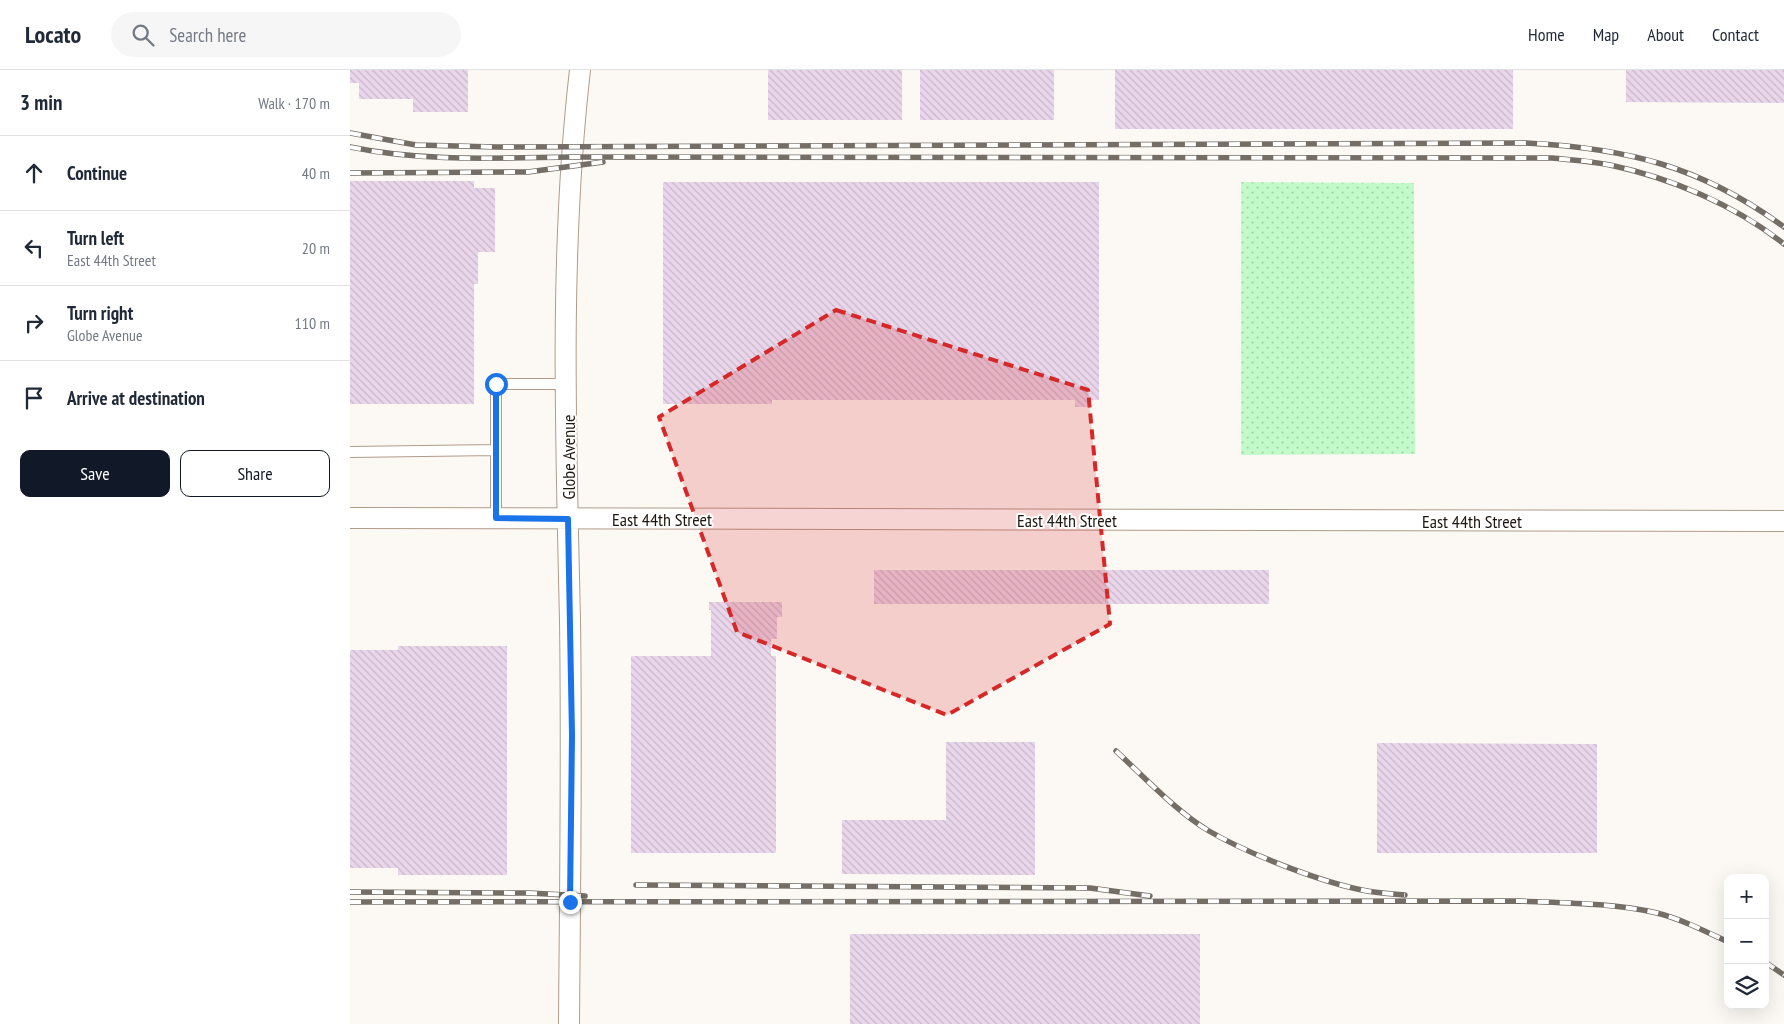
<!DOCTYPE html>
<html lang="en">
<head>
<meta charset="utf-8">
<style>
  :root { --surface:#fff; --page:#f6f6f7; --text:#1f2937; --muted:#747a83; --line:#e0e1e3; --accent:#111827 }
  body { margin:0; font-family:"PT Sans Narrow",sans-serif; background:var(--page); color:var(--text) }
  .controls { position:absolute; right:15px; bottom:15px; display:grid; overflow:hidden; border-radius:10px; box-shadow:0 5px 20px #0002 }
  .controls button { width:45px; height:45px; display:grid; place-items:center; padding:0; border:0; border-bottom:1px solid var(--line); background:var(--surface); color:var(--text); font:25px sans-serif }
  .stop { position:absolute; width:15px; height:15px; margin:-11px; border:4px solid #1a73e8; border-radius:50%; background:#fff }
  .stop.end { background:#1a73e8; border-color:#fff; box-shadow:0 1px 5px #0008 }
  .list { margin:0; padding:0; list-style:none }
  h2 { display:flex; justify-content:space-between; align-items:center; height:65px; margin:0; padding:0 20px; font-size:21px }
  h2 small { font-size:16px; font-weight:400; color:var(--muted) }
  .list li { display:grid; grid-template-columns:32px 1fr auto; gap:15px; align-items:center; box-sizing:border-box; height:75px; padding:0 20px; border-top:1px solid var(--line) }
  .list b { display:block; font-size:19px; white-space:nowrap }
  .list p { margin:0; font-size:16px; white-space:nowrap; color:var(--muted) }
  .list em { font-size:16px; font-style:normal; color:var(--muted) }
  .actions { display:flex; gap:10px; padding:15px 20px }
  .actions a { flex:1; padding:11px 0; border:1px solid var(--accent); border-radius:10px; text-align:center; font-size:18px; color:var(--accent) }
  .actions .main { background:var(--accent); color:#fff }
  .icon { flex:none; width:28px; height:28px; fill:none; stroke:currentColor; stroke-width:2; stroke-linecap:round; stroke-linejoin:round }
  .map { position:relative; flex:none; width:1434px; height:954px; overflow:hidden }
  header { display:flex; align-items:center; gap:30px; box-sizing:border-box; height:70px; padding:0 25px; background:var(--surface); border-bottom:1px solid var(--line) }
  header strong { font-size:24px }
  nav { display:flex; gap:28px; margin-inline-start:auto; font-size:18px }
  .search { width:350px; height:45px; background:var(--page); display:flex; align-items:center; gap:12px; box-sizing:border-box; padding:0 18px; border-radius:28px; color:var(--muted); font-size:19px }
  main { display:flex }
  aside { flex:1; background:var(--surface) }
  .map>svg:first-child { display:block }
</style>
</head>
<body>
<header>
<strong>Locato</strong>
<div class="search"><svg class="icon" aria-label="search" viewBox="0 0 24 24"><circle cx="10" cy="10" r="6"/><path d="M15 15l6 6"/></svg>Search here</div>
<nav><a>Home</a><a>Map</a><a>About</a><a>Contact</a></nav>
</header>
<main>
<aside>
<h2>3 min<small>Walk · 170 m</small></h2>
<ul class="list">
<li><svg class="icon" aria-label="ahead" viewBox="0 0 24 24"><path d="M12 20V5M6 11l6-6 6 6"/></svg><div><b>Continue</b></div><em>40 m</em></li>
<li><svg class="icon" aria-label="left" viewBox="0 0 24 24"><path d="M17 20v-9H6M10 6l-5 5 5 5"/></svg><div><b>Turn left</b><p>East 44th Street</p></div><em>20 m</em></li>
<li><svg class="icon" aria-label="right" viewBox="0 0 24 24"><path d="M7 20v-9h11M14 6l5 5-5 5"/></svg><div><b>Turn right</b><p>Globe Avenue</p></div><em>110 m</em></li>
<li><svg class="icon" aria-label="arrive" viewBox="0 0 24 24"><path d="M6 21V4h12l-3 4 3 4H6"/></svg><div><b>Arrive at destination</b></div></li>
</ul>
<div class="actions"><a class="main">Save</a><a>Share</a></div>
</aside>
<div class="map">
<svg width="1434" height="954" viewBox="0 0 1434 954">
  <defs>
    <pattern id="park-dots" width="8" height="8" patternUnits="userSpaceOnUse" patternTransform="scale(1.25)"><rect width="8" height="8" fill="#c3fac9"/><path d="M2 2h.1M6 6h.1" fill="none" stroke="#a7d6ab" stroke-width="1.8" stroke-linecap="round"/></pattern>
    <pattern id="building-back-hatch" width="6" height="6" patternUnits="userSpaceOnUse" patternTransform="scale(1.25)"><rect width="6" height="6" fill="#ead6eb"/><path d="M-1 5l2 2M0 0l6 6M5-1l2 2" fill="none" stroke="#c8b7c8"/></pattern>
  </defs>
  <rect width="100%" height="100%" fill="#fcf8f3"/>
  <path fill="url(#park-dots)" d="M 891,112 L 1064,113 L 1065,384 L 891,385 Z"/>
  <path fill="url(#building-back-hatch)" d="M 0,0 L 118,0 L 118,42 L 63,42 L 63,29 L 9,29 L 9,13 L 0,13 Z
    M 418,0 L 552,0 L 552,50 L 418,50 Z
    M 570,0 L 704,0 L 704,50 L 570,50 Z
    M 765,0 L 1163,0 L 1163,59 L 765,59 Z
    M 1276,0 L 1434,0 L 1434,33 L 1276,32 Z
    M 0,111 L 124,111 L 124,118 L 145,118 L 145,182 L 128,182 L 128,214 L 124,214 L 124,334 L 0,334 Z
    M 313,112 L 749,112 L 749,330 L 740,330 L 740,337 L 725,337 L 725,330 L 422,330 L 422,334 L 313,334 Z
    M 524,500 L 919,500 L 919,534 L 524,534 Z
    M 359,532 L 432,532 L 432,547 L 427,547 L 427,569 L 421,569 L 421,586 L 426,586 L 426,783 L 281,783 L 281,586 L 361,586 L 361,540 L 359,540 Z
    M 48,576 L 157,576 L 157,805 L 48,805 L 48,798 L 0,798 L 0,580 L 48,580 Z
    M 596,672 L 685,672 L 685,805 L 492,804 L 492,750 L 596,750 Z
    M 1027,673 L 1247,674 L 1247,783 L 1027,783 Z
    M 500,864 L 850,864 L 850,954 L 500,954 Z"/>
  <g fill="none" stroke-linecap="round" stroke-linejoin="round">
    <defs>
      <path id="service" d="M 146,380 L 146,314 L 217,314
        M 0,382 L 146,380 L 146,448"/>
      <path id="minor" d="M 0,448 L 1434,451
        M 219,954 C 220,820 222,685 220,551 C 216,368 209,182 230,0"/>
    </defs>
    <use href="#service" stroke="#b09c89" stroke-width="12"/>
    <use href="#minor" stroke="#b09c89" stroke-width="22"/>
    <use href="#service" stroke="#fff" stroke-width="10"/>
    <use href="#minor" stroke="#fff" stroke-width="20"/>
    <defs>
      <path id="rail" d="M 0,63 L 66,75 L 146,77 L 1176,73 C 1276,78 1351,96 1434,157
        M 0,77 C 73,92 146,88 221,87 L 1202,88 C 1221,90 1241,91 1260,95 C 1321,108 1385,135 1434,174
        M 0,103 L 178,102 L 253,92
        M 766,681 C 794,707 827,742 859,761 C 898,784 973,813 1017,821 C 1029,823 1042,824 1055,825
        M 286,815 L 740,818 L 800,826
        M 0,822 L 179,823 L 235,826
        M 0,832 L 1170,831 C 1215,833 1262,833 1307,843 C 1331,849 1355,861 1378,872
        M 1415,892 L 1434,905"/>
    </defs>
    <use href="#rail" stroke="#746e67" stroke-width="5.5"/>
    <use href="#rail" stroke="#fff" stroke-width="4" stroke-dasharray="11" stroke-linecap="butt"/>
  </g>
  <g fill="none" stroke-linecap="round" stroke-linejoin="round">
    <path stroke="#1a73e8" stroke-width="6" d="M 146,314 L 146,448 L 218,449 L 222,665 L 220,832"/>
  </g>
  <path fill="#d62828" fill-opacity="0.2" stroke="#d62828" stroke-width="4" stroke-dasharray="10 6" stroke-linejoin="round" d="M 486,240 L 738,320 L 760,554 L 597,645 L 387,562 L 309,347 Z"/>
  <g text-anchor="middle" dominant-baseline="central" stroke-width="4" stroke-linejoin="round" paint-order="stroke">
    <g font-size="18" fill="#1e170f" stroke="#fff">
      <text transform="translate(218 387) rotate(-90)">Globe Avenue</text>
      <text x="312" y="449">East 44th Street</text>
      <text x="717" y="450">East 44th Street</text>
      <text x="1122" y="451">East 44th Street</text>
    </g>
  </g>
</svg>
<div class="controls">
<button>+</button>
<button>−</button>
<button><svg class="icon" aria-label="layers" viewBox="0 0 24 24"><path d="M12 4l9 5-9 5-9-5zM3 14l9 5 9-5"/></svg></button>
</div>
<div class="stop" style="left:146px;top:314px"></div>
<div class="stop end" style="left:220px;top:832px"></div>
</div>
</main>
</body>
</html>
